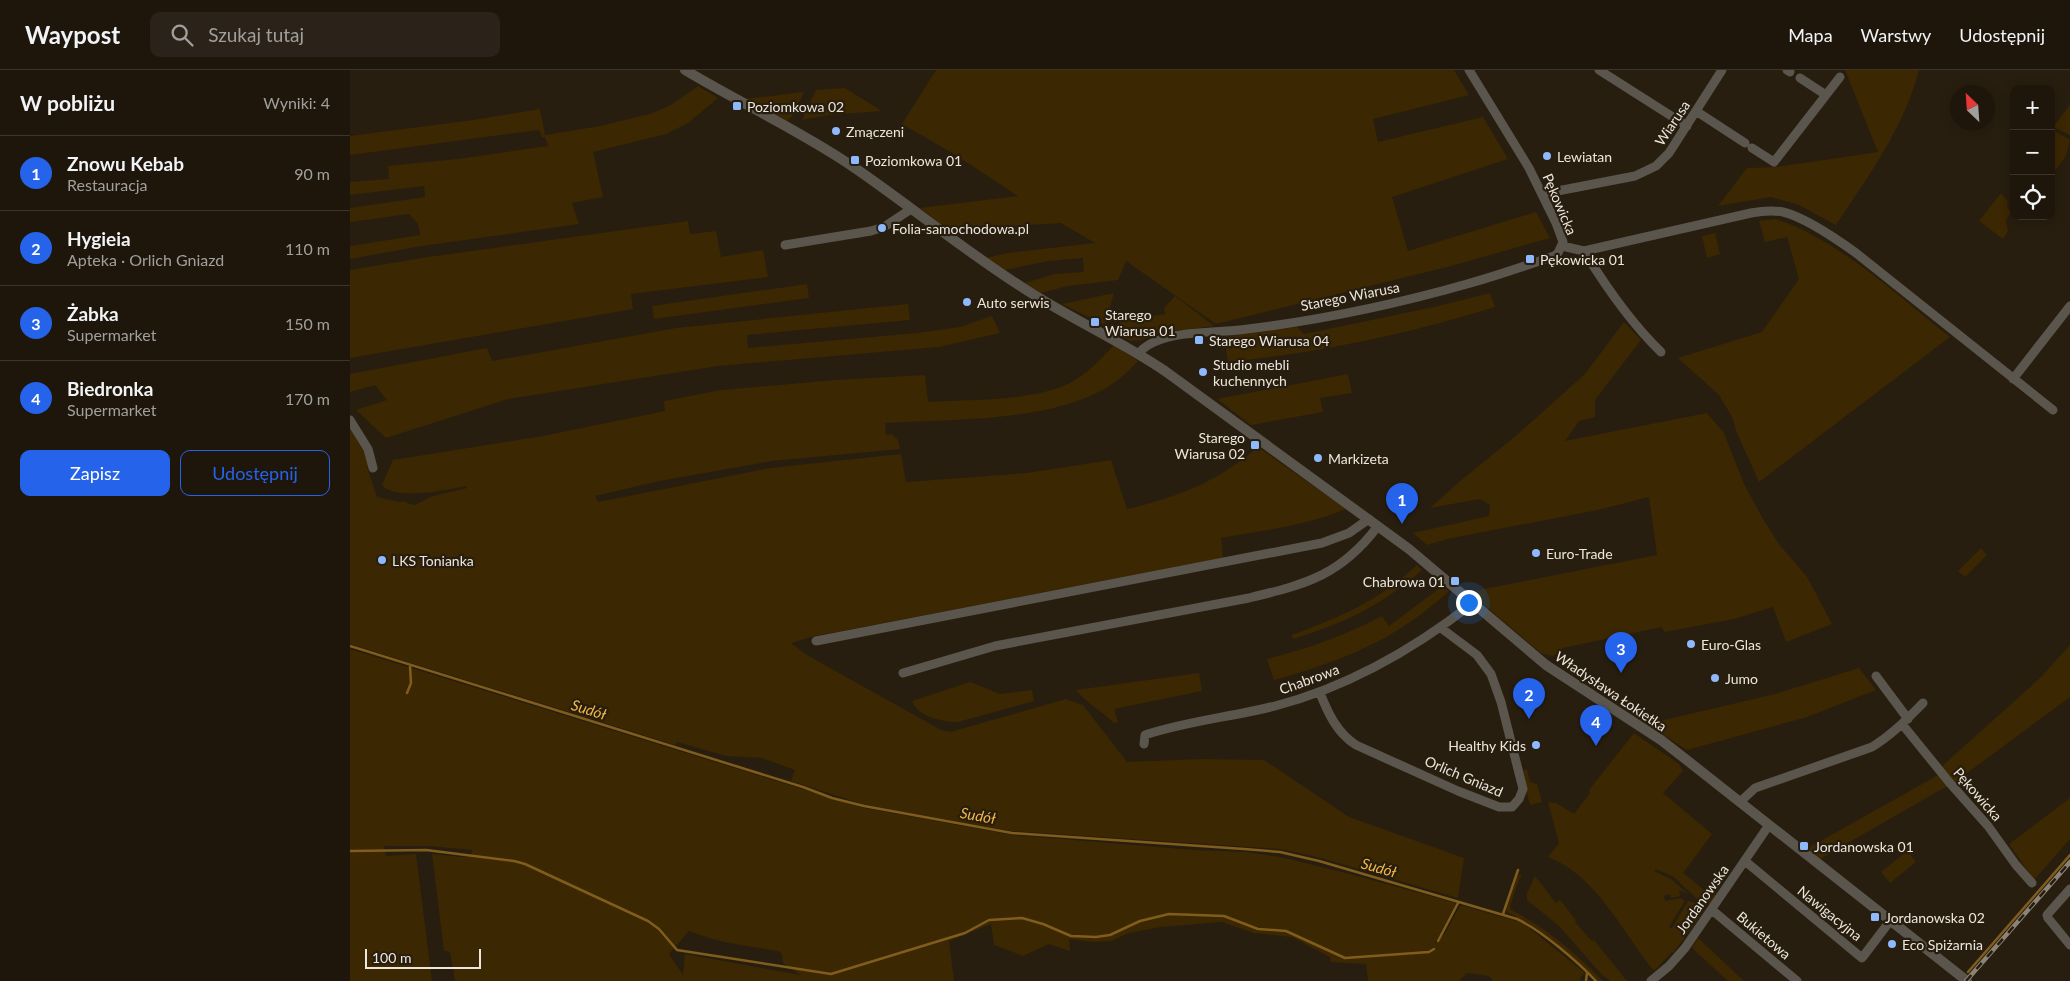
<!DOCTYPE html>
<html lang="pl">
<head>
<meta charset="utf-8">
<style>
  :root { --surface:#1e160b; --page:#2b2319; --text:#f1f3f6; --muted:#a19f9d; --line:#3c352c; --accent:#2563eb }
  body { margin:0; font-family:Lato,sans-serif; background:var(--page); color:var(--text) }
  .controls { position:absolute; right:15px; top:15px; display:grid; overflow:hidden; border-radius:10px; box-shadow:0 2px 12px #0003 }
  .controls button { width:45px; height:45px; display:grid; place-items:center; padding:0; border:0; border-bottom:1px solid var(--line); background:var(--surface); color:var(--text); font:25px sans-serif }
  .compass { position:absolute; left:1600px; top:15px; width:45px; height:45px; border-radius:50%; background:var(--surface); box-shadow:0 2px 12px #0003; rotate:335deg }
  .scale { position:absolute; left:15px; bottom:12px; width:116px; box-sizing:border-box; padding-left:5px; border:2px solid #ece6dc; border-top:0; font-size:14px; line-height:18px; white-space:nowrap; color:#ece6dc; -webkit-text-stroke:4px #281e0f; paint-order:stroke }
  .you { position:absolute; left:1118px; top:532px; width:18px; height:18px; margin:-12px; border:4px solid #fff; border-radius:50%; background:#1a73e8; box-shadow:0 0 0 8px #1a73e833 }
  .badge { display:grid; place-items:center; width:32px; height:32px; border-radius:50%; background:var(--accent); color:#fff; font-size:16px; font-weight:700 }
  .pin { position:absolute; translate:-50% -41px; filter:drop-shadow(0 1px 2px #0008) }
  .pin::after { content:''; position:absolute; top:26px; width:18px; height:15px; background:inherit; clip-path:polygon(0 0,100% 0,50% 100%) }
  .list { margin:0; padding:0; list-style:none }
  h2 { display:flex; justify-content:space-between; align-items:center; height:65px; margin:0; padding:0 20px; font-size:21px }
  h2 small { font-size:16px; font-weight:400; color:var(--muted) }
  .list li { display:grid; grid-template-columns:32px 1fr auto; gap:15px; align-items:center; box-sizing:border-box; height:75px; padding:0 20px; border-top:1px solid var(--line) }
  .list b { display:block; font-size:19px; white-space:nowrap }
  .list p { margin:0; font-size:16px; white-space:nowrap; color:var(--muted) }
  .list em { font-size:16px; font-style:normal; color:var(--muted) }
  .actions { display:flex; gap:10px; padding:15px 20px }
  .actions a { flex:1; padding:11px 0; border:1px solid var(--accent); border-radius:10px; text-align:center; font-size:18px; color:var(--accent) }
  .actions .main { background:var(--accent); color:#fff }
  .icon { flex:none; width:28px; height:28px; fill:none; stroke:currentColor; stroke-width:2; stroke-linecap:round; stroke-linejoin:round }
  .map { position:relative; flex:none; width:1720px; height:911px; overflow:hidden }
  header { display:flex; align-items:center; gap:30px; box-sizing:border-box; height:70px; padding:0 25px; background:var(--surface); border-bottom:1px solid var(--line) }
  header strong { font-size:24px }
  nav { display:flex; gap:28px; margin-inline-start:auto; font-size:18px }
  .search { width:350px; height:45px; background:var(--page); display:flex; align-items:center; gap:12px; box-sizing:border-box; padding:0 18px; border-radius:10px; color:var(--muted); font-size:19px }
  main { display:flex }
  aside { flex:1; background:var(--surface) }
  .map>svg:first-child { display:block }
</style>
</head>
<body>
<header>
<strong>Waypost</strong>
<div class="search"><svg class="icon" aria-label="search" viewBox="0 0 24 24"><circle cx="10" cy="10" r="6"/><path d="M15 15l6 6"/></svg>Szukaj tutaj</div>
<nav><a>Mapa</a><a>Warstwy</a><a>Udostępnij</a></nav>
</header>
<main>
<aside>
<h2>W pobliżu<small>Wyniki: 4</small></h2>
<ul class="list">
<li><span class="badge">1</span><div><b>Znowu Kebab</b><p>Restauracja</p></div><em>90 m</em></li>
<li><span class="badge">2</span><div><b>Hygieia</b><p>Apteka · Orlich Gniazd</p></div><em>110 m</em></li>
<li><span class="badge">3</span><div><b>Żabka</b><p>Supermarket</p></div><em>150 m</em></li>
<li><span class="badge">4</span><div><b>Biedronka</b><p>Supermarket</p></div><em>170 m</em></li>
</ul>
<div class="actions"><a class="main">Zapisz</a><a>Udostępnij</a></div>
</aside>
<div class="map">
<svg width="1720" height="911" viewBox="0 0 1720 911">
  <rect width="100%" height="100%" fill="#281e0f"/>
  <path fill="#3b2701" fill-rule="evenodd" d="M 586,0 L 1104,0 L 1119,25 L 1023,49 L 1028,72 L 1133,47 L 1158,89 L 1042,127 L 1058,181 L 1186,142 L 1200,168 L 1101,196 L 866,254 L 776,191 L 768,210 L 718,216 L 691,223 L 675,213 L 705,204 L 734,202 L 733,188 L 698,191 L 655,200 L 636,188 L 658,183 L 745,173 L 711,153 L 645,157 L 603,164 L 570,138 L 668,126 L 604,84 L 552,54 Z
    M 1495,0 L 1569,0 C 1554,58 1519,105 1486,155 L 1449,135 L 1421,127 L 1368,136 L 1397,98 L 1427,97 L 1528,82 Z
    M 348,16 L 368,28 L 338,53 L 316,64 L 243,82 L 253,127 L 222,133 L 229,154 L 72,176 L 0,189 L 0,176 L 70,165 L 68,154 L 59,144 L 0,152 L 0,138 L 75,127 L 74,116 L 0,125 L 0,112 L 39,109 L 38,96 L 108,89 L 198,76 L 195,67 L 192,67 L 189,60 L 0,85 L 0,66 L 123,50 L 190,39 L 195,65 L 250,56 L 300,44 L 321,35 Z
    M 495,18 L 532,41 L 479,45 L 452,50 L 466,20 Z
    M 454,22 L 443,45 L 437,51 L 396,29 Z
    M 1720,35 L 1720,65 L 1703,57 Z
    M 1701,59 L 1720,70 L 1715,88 L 1701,105 Z
    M 1651,123 L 1658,132 L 1657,136 L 1660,142 L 1656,151 L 1658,161 L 1653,169 L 1629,151 Z
    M 1426,149 C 1488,169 1549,227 1600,267 L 1409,412 L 1387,363 L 1382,347 L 1369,325 L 1328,288 L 1412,262 L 1449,209 L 1437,167 L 1415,172 L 1409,151 Z
    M 338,151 L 340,164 L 366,161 L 371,187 L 413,180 L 418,207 L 281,224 L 283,239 L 0,288 L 0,200 L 78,187 Z
    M 1365,163 L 1370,184 L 1357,188 L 1352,166 Z
    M 457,214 L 459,228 L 304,249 L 302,236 Z
    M 764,223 L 755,255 L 712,234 Z
    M 1140,223 L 1145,237 C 1058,264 968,283 878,292 L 874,267 L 947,257 L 954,264 L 1084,237 Z
    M 825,226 L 864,256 L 810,263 L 792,270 L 780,271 L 766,263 L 770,252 L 783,248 L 815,244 L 814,238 Z
    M 558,234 L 560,250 L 397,265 L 398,278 L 567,263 L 610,257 L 642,246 L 650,263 L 589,277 L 368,296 L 158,329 L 36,368 L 6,340 L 37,330 L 25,315 L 0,322 L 0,304 L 137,278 L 142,291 L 326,258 Z
    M 1274,252 L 1291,270 L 1245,330 L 1245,347 L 1229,351 L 1215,371 L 1357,343 L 1374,363 L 1394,414 L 1413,449 L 1428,473 L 1457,507 L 1482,554 L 1436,572 L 1423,537 L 1384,549 L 1315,562 L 1311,557 L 1213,578 L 1203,586 L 1191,583 L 1119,522 L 1307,485 L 1299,427 L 1248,440 L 1097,469 L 1077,475 L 1063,463 L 1139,446 L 1140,435 L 1130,429 L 1080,438 L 1109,412 L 1168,364 L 1235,304 Z
    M 764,275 L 788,291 C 779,301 768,311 756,318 C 697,352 603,349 535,353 L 536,365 L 542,364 L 548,370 L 550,379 L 422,391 L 309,411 L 245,426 L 248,432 L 420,398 L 551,384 L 556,412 L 677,403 L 761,390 L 777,439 C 829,427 867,412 908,377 L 996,439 C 956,456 913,460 871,468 L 873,488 L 465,566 L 441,573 L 457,585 L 591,660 L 600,662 L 716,629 L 733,635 L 777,692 L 851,689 L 914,690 L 999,747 L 1114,788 L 1108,828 L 971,788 L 931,779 L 661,761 L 515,735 L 441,711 L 445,700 L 412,688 L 376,686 L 327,672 L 325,675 L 0,574 L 0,355 L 14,377 L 19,396 L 17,397 L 27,427 L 49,432 L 56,431 L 57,433 L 65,435 L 83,426 L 117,418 L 116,416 C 98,420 45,431 32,415 L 43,390 L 193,366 L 315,341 L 314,331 L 371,320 L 487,310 L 575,305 L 578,332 C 621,329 680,332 720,313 C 737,304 751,289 764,275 Z
    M 998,304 L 1002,323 L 970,328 L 973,342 L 901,355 L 867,329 Z
    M 1631,478 L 1637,485 L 1615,507 L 1608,501 Z
    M 1067,495 L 1072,500 C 1031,536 995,553 943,569 L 942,565 C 990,547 1029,531 1067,495 Z
    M 1091,517 L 1099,521 C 1046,570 992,591 924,610 L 917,589 C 957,579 996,565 1032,546 L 1039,556 Z
    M 1720,575 L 1720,627 L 1605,712 L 1590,698 L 1689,609 Z
    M 0,579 L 514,738 L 663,765 L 844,780 L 897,782 L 931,787 L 1000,804 L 1106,833 L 1084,875 L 1094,865 L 1110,836 L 1114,836 L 1173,853 L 1235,903 L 1231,907 L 1230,911 L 1143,911 L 1139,906 L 1117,903 L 1109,911 L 1018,911 L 1016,894 L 981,892 L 980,887 L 942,867 L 904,863 L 872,852 L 811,857 L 779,863 L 761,871 L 744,872 L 719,869 L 720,881 L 699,874 L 673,886 L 644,875 L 641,854 L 599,871 L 604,911 L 105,911 L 100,882 L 94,881 L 82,784 L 112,787 L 122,786 L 122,780 L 78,776 L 34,776 L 36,786 L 66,784 L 82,911 L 0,911 ZM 339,861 C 368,873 398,876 428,881 L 432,884 L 433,893 L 451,905 L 335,884 L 333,905 L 319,884 Z
    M 1509,598 L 1526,620 L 1457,647 L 1337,680 L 1297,654 L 1425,624 Z
    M 849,603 L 852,621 L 764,639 L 768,652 L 764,653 C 751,641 737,633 726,620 Z
    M 620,612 L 650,624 L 682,620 L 684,631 L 608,652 C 592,652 568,647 562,631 Z
    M 1284,663 L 1329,694 L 1333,701 L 1313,723 L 1362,764 L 1333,803 L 1363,827 L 1364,819 L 1366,826 L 1360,834 L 1346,828 L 1324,807 L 1306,799 L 1304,801 L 1321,809 L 1338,824 L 1329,820 L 1330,826 L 1321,828 L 1320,824 L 1314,826 L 1315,831 L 1330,828 L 1335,831 L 1319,857 L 1322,858 L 1338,831 L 1346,833 L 1354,841 L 1323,883 L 1322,882 L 1304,901 C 1273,863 1247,806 1198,787 L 1209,773 L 1198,732 L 1206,733 L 1224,744 L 1240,723 L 1239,720 Z
    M 1177,699 L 1180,712 L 1187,714 L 1192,732 L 1180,735 L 1171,701 Z
    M 1590,704 L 1599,715 L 1470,789 L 1458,778 Z
    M 1720,728 L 1720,769 L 1684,810 L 1659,774 Z
    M 1557,781 L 1566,792 L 1540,813 L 1531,802 Z
    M 1170,804 L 1172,805 L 1169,809 L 1160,836 L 1161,840 C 1194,856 1228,885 1253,911 L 1248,911 L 1177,852 L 1157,842 L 1156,839 L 1167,807 Z
    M 1185,806 L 1206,833 L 1210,830 L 1226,850 L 1225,852 L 1242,871 L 1244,870 L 1277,911 L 1260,911 L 1252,905 L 1209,856 L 1177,830 L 1177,823 Z
    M 1348,868 L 1394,911 L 1378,911 L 1342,878 Z"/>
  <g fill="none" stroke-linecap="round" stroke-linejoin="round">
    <path stroke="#805d1d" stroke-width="2.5" d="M 0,576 L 453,717 L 482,728 L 514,736 L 662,763 L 894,779 L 930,782 L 969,791 L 1167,849 C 1191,860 1228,892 1246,911
      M 57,623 L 61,613 L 60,596
      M 0,781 L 76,780 L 164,791 L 175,794 L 298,851 L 309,859 L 327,880 L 481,904 L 615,863 L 639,850 L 672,848 L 693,854 L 721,866 L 746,867 L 760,865 L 790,851 L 819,844 L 874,846 L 908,859 L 936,861 L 995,888 L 1079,882 L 1084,879
      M 1153,844 L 1168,800
      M 1088,871 L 1108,833
      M 1618,902 L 1720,785
      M 1236,911 L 1237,903"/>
    <path stroke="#5a554d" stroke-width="9" d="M 1249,0 L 1337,56
      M 1437,0 L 1440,2
      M 1450,8 L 1476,25
      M 1346,41 L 1395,73
      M 1402,78 L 1424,92 L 1490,7
      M 1192,124 L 1285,106 L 1306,96 L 1319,83 L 1372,0
      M 435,175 L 521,161 L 534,157 L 561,139
      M 1212,176 L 1234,181 C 1256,217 1281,253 1311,282
      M 1234,181 L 1401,143 C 1412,141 1422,140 1433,142 C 1454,147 1488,170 1506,183 L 1703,340
      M 789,283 C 808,260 861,263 890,260 C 966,251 1043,235 1117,214 C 1146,206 1175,196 1204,186 L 1208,183 L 1213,172 L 1206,153 L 1179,98 L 1119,0
      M 1663,309 L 1720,236
      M 0,350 L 18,379 L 23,398
      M 466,571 L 972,473 L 999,463 L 1019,449
      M 553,603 L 645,576 L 899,528 C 957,514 991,505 1028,456
      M 1526,606 L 1558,649
      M 970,623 C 978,643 987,663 1006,675 L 1108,721 L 1149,737 L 1162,737 L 1169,729 L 1173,719 L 1151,632 L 1141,604 L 1127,585 L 1091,558
      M 1552,654 L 1599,712 L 1638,756 L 1666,795 L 1682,813
      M 794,674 L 795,665 C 837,651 882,647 925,636 C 998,617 1064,579 1123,533
      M 1390,732 L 1405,718 L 1522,677 C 1542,665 1557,649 1573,633
      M 1395,791 L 1512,888 L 1540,851
      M 1720,819 L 1697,845 L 1698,848 L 1720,875
      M 1362,840 L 1447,911
      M 1301,911 L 1319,896 L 1335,878 L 1419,755"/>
    <path stroke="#5a554d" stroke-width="10" d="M 335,0 C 390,33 449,60 502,96 C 562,137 617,183 678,221 C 723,250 771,271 815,301 L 1059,479 L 1196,595 L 1311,670 L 1338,691 L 1617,911"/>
    <defs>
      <path id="rail" d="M 1616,911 L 1720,792"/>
    </defs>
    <use href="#rail" stroke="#8b8377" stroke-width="4.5"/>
    <use href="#rail" stroke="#281e0f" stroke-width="2.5" stroke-dasharray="8" stroke-linecap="butt"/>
  </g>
  <g fill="#8eb9fc" stroke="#281e0f" stroke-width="2">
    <rect x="382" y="31" width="10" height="10" rx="2.5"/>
    <circle cx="486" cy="61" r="5"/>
    <circle cx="1197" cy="86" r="5"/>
    <rect x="500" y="85" width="10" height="10" rx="2.5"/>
    <circle cx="532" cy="158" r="5"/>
    <rect x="1175" y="184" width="10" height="10" rx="2.5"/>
    <circle cx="617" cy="232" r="5"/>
    <rect x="740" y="247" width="10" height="10" rx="2.5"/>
    <rect x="844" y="265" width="10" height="10" rx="2.5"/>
    <circle cx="853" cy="302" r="5"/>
    <rect x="900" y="370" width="10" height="10" rx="2.5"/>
    <circle cx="968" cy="388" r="5"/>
    <circle cx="1186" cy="483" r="5"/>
    <circle cx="32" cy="490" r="5"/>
    <rect x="1100" y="506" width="10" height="10" rx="2.5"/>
    <circle cx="1341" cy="574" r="5"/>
    <circle cx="1365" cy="608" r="5"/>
    <circle cx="1186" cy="675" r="5"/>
    <rect x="1449" y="771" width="10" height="10" rx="2.5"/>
    <rect x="1520" y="842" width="10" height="10" rx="2.5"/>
    <circle cx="1542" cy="874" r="5"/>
  </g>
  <g text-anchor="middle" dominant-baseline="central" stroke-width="4.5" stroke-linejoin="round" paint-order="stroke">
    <g font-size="14" fill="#ece6dc" stroke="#281e0f" text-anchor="start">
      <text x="397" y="36">Poziomkowa 02</text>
      <text x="496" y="61">Zmączeni</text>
      <text x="1207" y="86">Lewiatan</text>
      <text x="515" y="90">Poziomkowa 01</text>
      <text x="542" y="158">Folia-samochodowa.pl</text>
      <text x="1190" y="189">Pękowicka 01</text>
      <text x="627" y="232">Auto serwis</text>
      <text x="755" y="244">Starego<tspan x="755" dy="16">Wiarusa 01</tspan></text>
      <text x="859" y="270">Starego Wiarusa 04</text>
      <text x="863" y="294">Studio mebli<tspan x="863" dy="16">kuchennych</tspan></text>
      <text x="895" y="367" text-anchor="end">Starego<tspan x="895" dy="16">Wiarusa 02</tspan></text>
      <text x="978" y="388">Markizeta</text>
      <text x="1196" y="483">Euro-Trade</text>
      <text x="42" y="490">LKS Tonianka</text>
      <text x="1095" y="511" text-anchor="end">Chabrowa 01</text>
      <text x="1351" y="574">Euro-Glas</text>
      <text x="1375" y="608">Jumo</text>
      <text x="1176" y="675" text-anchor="end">Healthy Kids</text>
      <text x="1464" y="776">Jordanowska 01</text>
      <text x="1535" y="847">Jordanowska 02</text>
      <text x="1552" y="874">Eco Spiżarnia</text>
    </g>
    <g font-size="14" fill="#ece6dc" stroke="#281e0f">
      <text transform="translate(1322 53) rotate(-56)">Wiarusa</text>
      <text transform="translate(1210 134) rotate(67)">Pękowicka</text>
      <text transform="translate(1000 226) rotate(-11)">Starego Wiarusa</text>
      <text transform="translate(959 609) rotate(-20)">Chabrowa</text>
      <text transform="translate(1261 621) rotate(34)">Władysława Łokietka</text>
      <text transform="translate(1114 706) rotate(23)">Orlich Gniazd</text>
      <text transform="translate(1628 724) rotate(49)">Pękowicka</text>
      <text transform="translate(1352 829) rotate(-55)">Jordanowska</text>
      <text transform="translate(1480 843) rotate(39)">Nawigacyjna</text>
      <text transform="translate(1414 865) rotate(40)">Bukietowa</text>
    </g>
    <g font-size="15" font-style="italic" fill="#f3b644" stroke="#281e0f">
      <text transform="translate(239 639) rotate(17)">Sudół</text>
      <text transform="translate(628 745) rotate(10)">Sudół</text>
      <text transform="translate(1029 797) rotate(16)">Sudół</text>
    </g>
  </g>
</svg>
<div class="controls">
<button>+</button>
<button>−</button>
<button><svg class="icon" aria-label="locate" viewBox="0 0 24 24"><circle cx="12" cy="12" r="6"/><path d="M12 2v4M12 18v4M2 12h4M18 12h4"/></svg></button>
</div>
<svg class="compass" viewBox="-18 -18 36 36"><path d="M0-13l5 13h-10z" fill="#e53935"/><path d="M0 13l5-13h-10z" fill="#a19f9d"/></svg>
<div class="scale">100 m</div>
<div class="you"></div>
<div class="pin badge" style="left:1052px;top:454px">1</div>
<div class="pin badge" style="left:1179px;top:649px">2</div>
<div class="pin badge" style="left:1271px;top:603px">3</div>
<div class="pin badge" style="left:1246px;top:676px">4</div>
</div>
</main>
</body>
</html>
